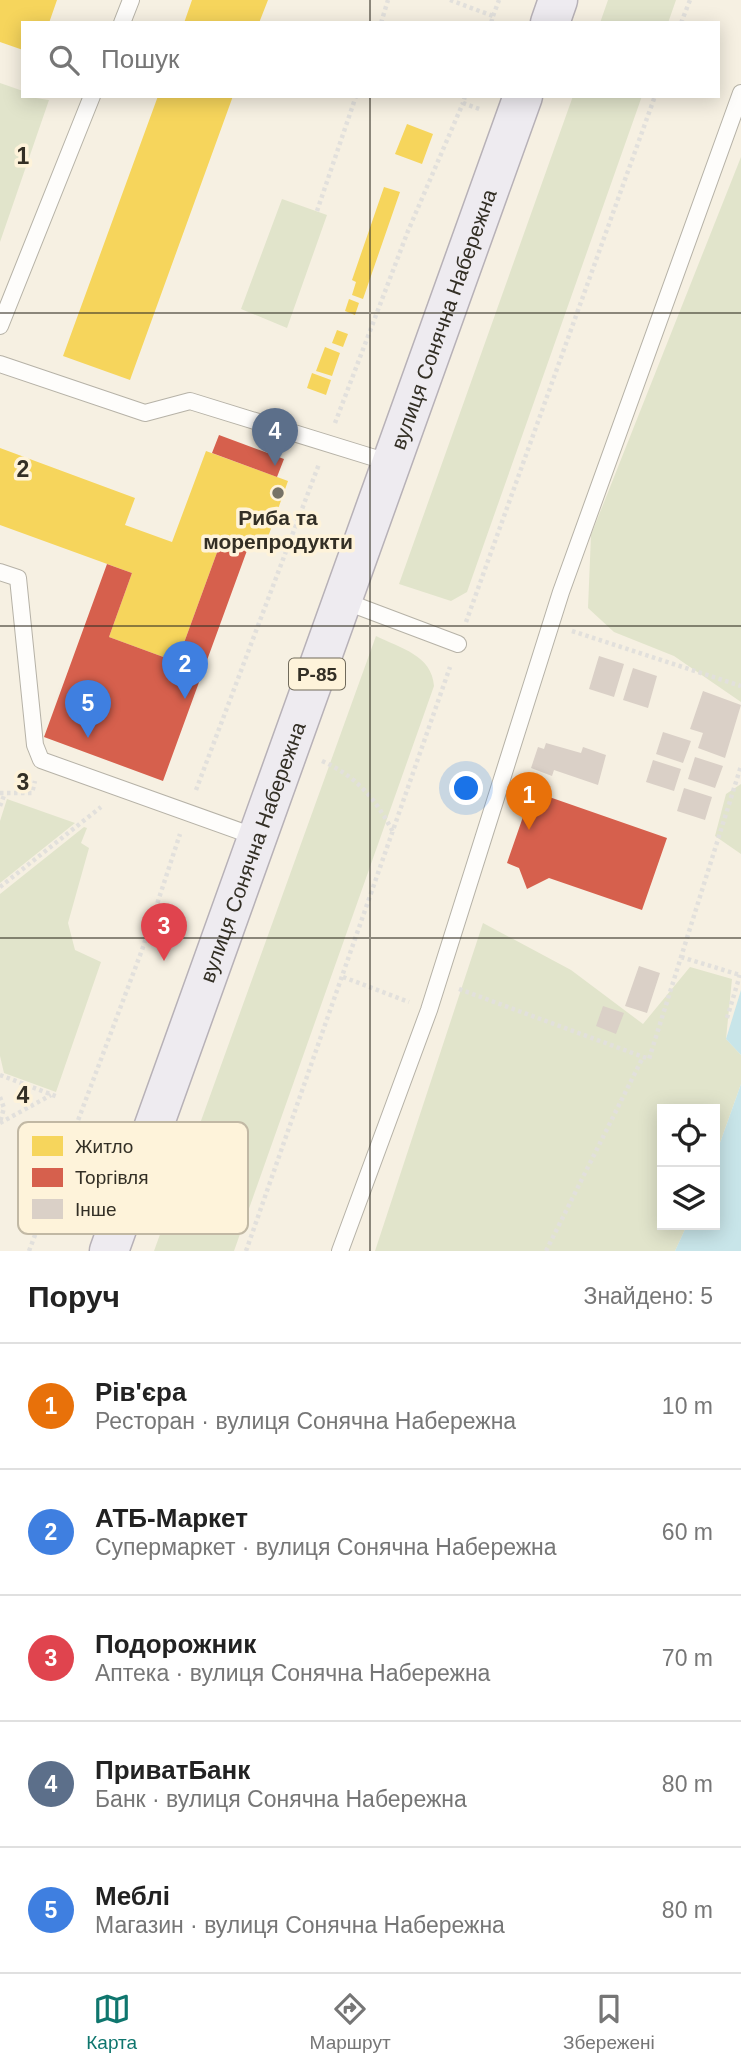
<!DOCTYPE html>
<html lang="uk">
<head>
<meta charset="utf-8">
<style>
  :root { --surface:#fff; --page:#f6f6f6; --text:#222; --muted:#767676; --line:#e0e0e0; --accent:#0f766e }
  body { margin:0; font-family:Arial,sans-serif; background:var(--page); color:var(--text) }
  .controls { position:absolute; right:21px; bottom:21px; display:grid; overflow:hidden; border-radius:0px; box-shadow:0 4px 18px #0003 }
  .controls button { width:63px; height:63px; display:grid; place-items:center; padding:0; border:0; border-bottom:2px solid var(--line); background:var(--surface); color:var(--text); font:35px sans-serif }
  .you { position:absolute; left:467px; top:789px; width:24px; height:24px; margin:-18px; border:5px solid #fff; border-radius:50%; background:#1a73e8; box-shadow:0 0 0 10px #1a73e833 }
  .badge { display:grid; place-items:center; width:46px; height:46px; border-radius:50%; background:var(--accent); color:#fff; font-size:23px; font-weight:700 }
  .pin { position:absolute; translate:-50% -58px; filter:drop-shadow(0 2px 4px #0008) }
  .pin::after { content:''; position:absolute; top:37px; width:24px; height:21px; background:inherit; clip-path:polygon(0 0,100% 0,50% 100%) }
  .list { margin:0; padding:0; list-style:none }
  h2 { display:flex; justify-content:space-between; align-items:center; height:91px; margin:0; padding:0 28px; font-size:30px }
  h2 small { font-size:23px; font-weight:400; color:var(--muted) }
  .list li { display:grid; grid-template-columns:46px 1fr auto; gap:21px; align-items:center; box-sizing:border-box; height:126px; padding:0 28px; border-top:2px solid var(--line) }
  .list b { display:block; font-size:26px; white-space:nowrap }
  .list p { margin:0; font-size:23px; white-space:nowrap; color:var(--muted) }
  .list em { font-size:23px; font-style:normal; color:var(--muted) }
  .icon { flex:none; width:38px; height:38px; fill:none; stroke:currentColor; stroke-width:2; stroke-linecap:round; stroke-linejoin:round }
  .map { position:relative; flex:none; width:741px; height:1251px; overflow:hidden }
  .search { position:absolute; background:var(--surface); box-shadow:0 4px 18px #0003; left:21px; right:21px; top:21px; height:77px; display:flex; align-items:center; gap:18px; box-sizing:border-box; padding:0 24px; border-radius:0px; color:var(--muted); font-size:26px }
  .sheet { height:721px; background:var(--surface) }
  nav { display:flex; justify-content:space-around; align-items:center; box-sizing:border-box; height:98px; border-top:2px solid var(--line); background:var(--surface); font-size:19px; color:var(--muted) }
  nav a { display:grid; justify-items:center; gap:4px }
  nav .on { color:var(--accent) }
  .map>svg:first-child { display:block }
</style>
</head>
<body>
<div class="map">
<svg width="741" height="1251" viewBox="0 0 741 1251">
  <rect width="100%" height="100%" fill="#f6f0e2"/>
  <path fill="#e1e4cb" d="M 608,0 L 676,0 L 668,23 L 600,23 Z
    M 0,83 L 23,91 L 23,96 L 49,100 L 0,242 Z
    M 573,96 L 642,96 L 467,592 L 451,601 L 399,584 Z
    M 741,157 L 741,702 L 674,656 L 614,632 L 588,608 L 591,535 Z
    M 282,199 L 327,215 L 287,328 L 241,309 Z
    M 376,636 C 400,648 432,655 434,686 L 234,1251 L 154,1251 Z
    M 741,784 L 741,854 L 715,836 L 726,794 Z
    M 7,799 L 75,823 L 0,883 L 0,821 Z
    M 84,827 L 87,828 L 81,843 L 89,848 L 68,923 L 75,950 L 101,962 L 56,1092 L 4,1073 L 0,1056 L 0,894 Z
    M 483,923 L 571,970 L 643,1024 L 690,967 L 732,979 L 726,1039 L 741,1055 L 741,1084 L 715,1157 L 715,1109 L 662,1109 L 662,1225 L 687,1225 L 675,1251 L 375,1251 Z"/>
  <path fill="#c8e5e9" d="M 741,990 L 741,1055 L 726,1039 Z
    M 741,1084 L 741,1251 L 675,1251 L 687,1225 L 715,1225 L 715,1157 Z"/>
  <path fill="#f6d55c" d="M 0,0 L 57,0 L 49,23 L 23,23 L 23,50 L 0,42 Z
    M 192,0 L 268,0 L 259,23 L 184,23 Z
    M 158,96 L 233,96 L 130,380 L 63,356 Z
    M 407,124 L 433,134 L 422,164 L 395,154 Z
    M 384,187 L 400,192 L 363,299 L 352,295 L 356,282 L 352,280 Z
    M 349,299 L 359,303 L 355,315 L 345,311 Z
    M 337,330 L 348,334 L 343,347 L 332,343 Z
    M 325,347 L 340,353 L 332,376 L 316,371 Z
    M 312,373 L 331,380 L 326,395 L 307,388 Z
    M 0,448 L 135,498 L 125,525 L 172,542 L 206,451 L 288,481 L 263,551 L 223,536 L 177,662 L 109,637 L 132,573 L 0,525 Z"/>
  <path fill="#d6604d" d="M 219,435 L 284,459 L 277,477 L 212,453 Z
    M 223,536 L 249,545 L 163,781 L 44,737 L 107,564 L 132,573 L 109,637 L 177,662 Z
    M 532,791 L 667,838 L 642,910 L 549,878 L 527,889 L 519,868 L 507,863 Z"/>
  <path fill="#dad0c7" d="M 599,656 L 624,664 L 614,697 L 589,689 Z
    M 633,668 L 657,676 L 648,708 L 623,700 Z
    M 703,691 L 741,705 L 725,758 L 698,748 L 703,733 L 690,729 Z
    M 663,732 L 691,741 L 683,763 L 656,754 Z
    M 546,743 L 581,753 L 583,747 L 606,755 L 598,785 L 554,770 L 552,776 L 531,768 L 538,747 L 544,749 Z
    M 695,757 L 723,766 L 715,788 L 688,779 Z
    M 653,760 L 681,769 L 674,791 L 646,782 Z
    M 684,788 L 712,797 L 705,820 L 677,811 Z
    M 639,966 L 660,973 L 647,1013 L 625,1006 Z
    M 603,1006 L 624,1013 L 616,1034 L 596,1026 Z"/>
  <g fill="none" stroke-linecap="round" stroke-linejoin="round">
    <defs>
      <path id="lane" d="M 122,23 L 131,0
        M 0,326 L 92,96
        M 0,364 L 145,413 L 190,401 L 391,463
        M 0,572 L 18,578 L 35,745 L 41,760 L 259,838
        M 344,601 L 458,644
        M 340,1251 L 429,1010 L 561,592 L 741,93"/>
      <g id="primary">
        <path d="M 550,23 L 558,0"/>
        <path id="s1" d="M 109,1251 L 523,96"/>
      </g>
    </defs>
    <use href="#lane" stroke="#b6b2a7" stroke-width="18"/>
    <use href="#primary" stroke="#b7b1b7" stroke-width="41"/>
    <path stroke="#e2e0dc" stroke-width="4.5" stroke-dasharray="3.5 3.5" stroke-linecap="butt" d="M 450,0 L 493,16 L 491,23
      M 493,16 L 499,0
      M 381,23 L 388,0
      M 681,23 L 690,0
      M 465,96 L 463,103 L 482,110
      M 317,211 L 356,96
      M 335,423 L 408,231 L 463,103
      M 466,622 L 655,96
      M 572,631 L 741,686
      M 322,761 C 356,776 376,799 393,832
      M 196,790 L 319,464
      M 0,793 L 32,793 L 35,781
      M 0,806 L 5,793
      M 0,887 L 101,807
      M 681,957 L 740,975
      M 343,977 L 409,1002
      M 459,989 L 649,1059 L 741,766
      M 727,1018 L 740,975
      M 0,1075 L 58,1097
      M 0,1097 L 4,1108 L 0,1122
      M 0,1123 L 51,1095
      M 29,1251 L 142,950 L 180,834
      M 246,1251 L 450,667
      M 546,1251 L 643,1057"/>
    <use href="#lane" stroke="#fefdfb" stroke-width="16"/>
    <use href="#primary" stroke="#eeebf0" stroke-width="38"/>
  </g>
  <path fill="none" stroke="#332f25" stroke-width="2" stroke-opacity="0.55" d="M 370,0 L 370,23M 370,96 L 370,1251M 0,313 L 741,313M 0,626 L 741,626M 0,938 L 741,938"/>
  <circle fill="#777367" stroke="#fef3da" stroke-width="2.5" cx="278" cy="493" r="7"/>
  <g text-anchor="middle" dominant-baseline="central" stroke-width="7" stroke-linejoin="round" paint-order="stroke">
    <rect fill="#fef3da" stroke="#706a5b" stroke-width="2" x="289" y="658.5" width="56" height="31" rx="5"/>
    <g font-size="19" font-weight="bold" fill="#332f25">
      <text x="317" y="674">Р-85</text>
    </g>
    <g font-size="21" fill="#332f25" stroke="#fef3da">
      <text stroke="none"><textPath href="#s1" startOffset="990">вулиця Сонячна Набережна</textPath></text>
      <text stroke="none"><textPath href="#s1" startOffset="424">вулиця Сонячна Набережна</textPath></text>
    </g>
    <g font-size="21" font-weight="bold" fill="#332f25" stroke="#fef3da">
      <text x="278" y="517">Риба та<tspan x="278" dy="24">морепродукти</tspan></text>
    </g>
  </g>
  <rect x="18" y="1122" width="230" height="112" rx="10" fill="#fef3da" stroke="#c1b8a4" stroke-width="2"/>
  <rect x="32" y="1136" width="31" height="20" fill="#f6d55c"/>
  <rect x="32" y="1168" width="31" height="19" fill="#d6604d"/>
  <rect x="32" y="1199" width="31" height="20" fill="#dad0c7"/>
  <g font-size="19" fill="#332f25">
    <text x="75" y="1153">Житло</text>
    <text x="75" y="1184">Торгівля</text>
    <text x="75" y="1216">Інше</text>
  </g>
  <g font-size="23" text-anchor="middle" font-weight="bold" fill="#332f25" stroke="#fef3da" stroke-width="7" stroke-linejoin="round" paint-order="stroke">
    <text x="23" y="164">1</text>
    <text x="23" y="477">2</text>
    <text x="23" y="790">3</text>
    <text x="23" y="1103">4</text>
  </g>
</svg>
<div class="controls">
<button><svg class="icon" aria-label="locate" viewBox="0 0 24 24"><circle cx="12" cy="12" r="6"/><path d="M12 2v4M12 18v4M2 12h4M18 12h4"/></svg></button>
<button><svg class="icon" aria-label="layers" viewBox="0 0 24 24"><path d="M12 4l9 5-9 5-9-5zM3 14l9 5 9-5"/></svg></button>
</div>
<div class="you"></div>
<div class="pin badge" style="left:529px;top:830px;background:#e8710a">1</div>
<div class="pin badge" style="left:185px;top:699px;background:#3f7fe0">2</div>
<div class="pin badge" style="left:164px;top:961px;background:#e0444e">3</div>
<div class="pin badge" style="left:275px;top:466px;background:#5c6f8a">4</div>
<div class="pin badge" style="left:88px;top:738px;background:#3f7fe0">5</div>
<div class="search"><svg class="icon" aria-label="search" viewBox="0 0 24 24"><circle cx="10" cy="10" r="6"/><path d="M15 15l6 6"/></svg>Пошук</div>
</div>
<section class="sheet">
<h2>Поруч<small>Знайдено: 5</small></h2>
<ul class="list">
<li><span class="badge" style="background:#e8710a">1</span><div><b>Рів'єра</b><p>Ресторан · вулиця Сонячна Набережна</p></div><em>10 m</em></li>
<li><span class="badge" style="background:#3f7fe0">2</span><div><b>АТБ-Маркет</b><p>Супермаркет · вулиця Сонячна Набережна</p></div><em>60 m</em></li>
<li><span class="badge" style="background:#e0444e">3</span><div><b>Подорожник</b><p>Аптека · вулиця Сонячна Набережна</p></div><em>70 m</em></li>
<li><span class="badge" style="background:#5c6f8a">4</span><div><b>ПриватБанк</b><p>Банк · вулиця Сонячна Набережна</p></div><em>80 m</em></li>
<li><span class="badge" style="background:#3f7fe0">5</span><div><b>Меблі</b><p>Магазин · вулиця Сонячна Набережна</p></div><em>80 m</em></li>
</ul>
</section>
<nav>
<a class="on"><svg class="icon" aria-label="map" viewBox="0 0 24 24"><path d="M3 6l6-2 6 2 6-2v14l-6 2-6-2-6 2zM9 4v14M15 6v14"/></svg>Карта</a>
<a><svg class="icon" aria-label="directions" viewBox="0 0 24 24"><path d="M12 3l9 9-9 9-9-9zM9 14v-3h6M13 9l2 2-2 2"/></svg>Маршрут</a>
<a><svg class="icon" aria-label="saved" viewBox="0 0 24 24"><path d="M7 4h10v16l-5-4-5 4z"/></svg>Збережені</a>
</nav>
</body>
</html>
